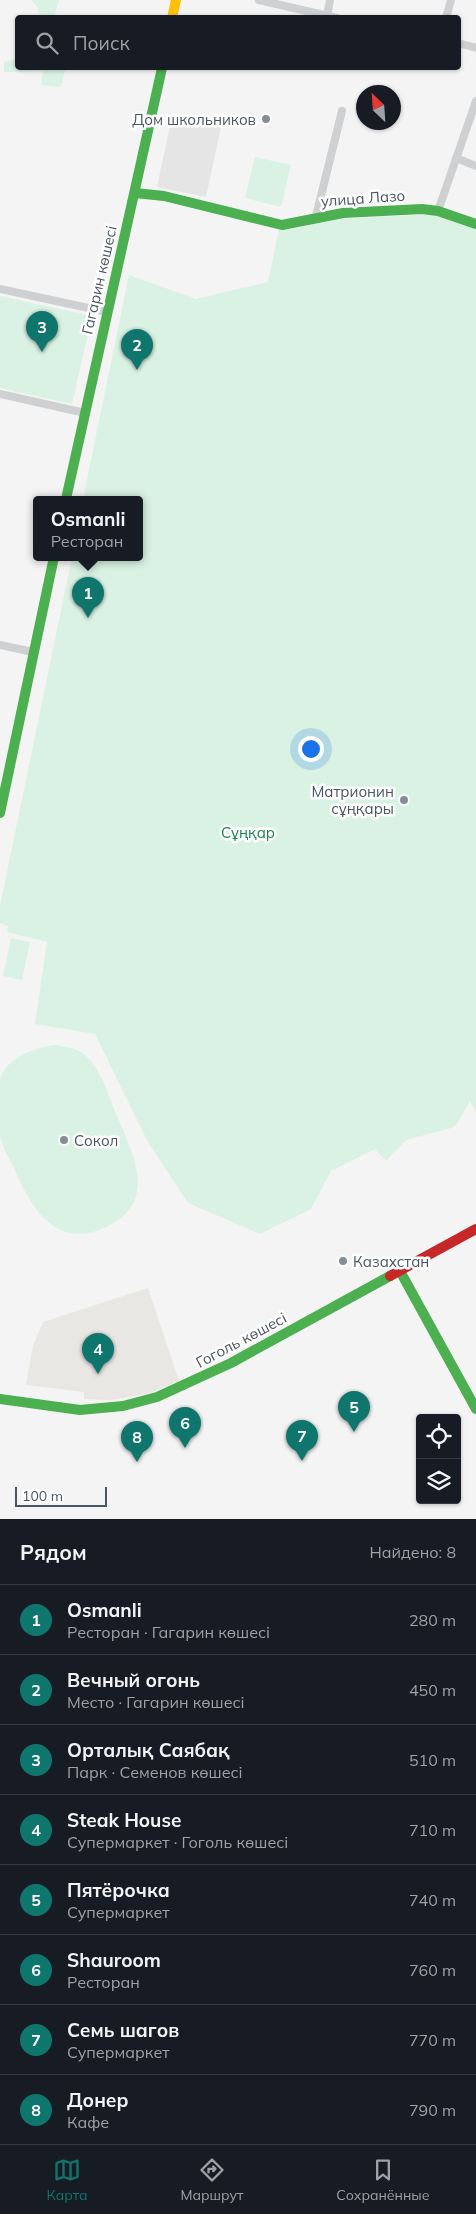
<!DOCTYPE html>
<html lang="ru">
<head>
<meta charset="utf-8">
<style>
  :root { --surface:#171b24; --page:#242831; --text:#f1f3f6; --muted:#9ea1a6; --line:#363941; --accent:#0f766e }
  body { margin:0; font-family:Mulish,sans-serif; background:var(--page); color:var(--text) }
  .controls { position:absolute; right:15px; bottom:15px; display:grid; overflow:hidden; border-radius:5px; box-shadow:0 1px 4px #0004 }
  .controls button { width:45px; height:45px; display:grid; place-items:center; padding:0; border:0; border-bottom:1px solid var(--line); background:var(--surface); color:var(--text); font:25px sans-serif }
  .compass { position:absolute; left:356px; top:85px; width:45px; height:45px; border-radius:50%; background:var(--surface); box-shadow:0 1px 4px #0004; rotate:335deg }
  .scale { position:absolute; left:15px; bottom:12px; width:92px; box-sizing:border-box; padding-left:5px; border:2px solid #4a5661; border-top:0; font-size:14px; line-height:18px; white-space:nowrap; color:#4a5661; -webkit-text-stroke:4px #fff; paint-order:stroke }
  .you { position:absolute; left:310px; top:748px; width:18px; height:18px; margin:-12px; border:4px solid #fff; border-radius:50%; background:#1a73e8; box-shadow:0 0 0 8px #1a73e833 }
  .badge { display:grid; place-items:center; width:32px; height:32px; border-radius:50%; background:var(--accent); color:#fff; font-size:16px; font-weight:700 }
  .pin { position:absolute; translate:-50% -41px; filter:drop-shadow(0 1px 2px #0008) }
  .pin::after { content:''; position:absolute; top:26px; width:18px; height:15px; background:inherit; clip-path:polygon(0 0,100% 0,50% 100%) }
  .popup { position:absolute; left:33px; top:496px; width:110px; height:65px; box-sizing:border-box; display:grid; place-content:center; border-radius:5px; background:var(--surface); filter:drop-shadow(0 1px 4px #0005); font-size:16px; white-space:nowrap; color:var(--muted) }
  .popup b { font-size:19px; color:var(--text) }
  .popup::after { content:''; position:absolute; left:50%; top:100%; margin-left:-10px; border:10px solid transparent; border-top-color:var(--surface) }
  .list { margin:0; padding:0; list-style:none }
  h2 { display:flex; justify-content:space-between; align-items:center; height:65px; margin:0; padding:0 20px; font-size:21px }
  h2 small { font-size:16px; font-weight:400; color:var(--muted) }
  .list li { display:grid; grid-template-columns:32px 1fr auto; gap:15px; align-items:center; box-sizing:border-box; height:70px; padding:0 20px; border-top:1px solid var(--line) }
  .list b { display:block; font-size:19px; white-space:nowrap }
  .list p { margin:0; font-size:16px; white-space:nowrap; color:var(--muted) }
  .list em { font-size:16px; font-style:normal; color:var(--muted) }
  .icon { flex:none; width:28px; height:28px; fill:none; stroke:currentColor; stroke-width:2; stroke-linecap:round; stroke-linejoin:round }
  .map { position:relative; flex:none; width:476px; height:1519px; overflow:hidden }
  .search { position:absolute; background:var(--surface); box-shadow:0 1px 4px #0004; left:15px; right:15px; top:15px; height:55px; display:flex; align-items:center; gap:12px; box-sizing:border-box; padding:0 18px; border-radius:5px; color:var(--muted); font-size:19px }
  .sheet { height:625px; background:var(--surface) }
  nav { display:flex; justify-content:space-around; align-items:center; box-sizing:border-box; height:70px; border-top:1px solid var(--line); background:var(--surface); font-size:14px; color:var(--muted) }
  nav a { display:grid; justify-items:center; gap:2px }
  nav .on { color:var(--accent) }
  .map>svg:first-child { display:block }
</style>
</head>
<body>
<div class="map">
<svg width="476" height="1519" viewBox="0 0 476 1519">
  <rect width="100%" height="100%" fill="#f4f4f4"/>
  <path fill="#e8e7e3" d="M 148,1288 L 179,1381 L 150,1393 L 111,1400 L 84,1399 L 84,1392 L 26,1385 L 33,1346 L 43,1322 Z"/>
  <path fill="#e6e5e6" d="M 172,116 L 221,127 L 206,197 L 157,187 Z"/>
  <path fill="#d9f2e3" d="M 31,0 L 59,0 L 54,17 L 39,17 L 38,8 Z
    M 17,59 L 18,68 L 53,68 L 65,70 L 61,87 L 41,85 L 43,71 L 4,72 L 4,62 Z
    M 255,157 L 291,165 L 281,207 L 245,198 Z
    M 435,214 L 476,227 L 476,1113 L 470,1101 L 456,1125 L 451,1128 L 406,1140 L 386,1161 L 375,1149 L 331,1171 L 311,1209 L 260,1234 L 188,1203 L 148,1142 L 95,1034 L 35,1024 L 47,942 L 7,932 L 8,926 L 0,923 L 0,906 L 72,557 L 139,557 L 139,499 L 83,499 L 129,275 L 196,299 L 268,282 L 279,229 L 300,228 L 318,220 Z
    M 0,296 L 92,316 L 72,404 L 0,388 Z
    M 11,938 L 30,942 L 22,980 L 3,976 Z
    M 55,1045 C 66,1047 78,1048 86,1056 C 101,1070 107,1091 114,1109 C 129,1146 160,1197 112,1224 C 59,1254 32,1211 14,1168 C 9,1158 3,1148 0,1137 C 0,1125 0,1111 0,1099 C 0,1093 0,1086 0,1080 C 4,1059 36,1047 55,1045 Z"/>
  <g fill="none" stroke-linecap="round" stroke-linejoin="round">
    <path stroke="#ced0d2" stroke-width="8" d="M 259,0 L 337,18
      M 327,16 L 330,0
      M 446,18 L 451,0
      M 458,43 L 476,48
      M 456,158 L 476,166
      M 438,211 L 476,101
      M 316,216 L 342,111
      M 0,289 L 107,312
      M 0,394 L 85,413
      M 0,645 L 33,652"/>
    <path stroke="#4caf50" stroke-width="10" d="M 135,193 L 164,196 L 282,225 L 343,213 L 422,209 L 438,211 L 476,224
      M 66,499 L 162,68
      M 0,813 L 54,557
      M 400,1271 L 476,1409
      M 0,1399 L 80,1410 L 123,1406 L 157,1397 L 231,1363 L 390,1276"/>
    <path stroke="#ffc107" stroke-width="10" d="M 172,18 L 176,0"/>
    <path stroke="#c62828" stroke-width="10" d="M 390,1276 L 476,1229"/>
  </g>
  <g fill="#868d94" stroke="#fff" stroke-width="2">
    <circle cx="266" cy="119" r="5"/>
    <circle cx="404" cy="800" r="5"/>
    <circle cx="64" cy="1140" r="5"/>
    <circle cx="343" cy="1261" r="5"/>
  </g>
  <g text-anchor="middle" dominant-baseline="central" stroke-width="5" stroke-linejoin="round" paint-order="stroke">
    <g font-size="15" fill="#4a5661" stroke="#fff" text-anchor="end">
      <text x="256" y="119">Дом школьников</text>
      <text x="394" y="791">Матрионин<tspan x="394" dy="17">сұңқары</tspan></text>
      <text x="74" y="1140" text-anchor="start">Сокол</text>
      <text x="353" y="1261" text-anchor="start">Казахстан</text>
    </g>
    <g font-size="15" fill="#4a5661" stroke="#fff">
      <text transform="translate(363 198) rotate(-4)">улица Лазо</text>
      <text transform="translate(99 280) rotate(-77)">Гагарин көшесі</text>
      <text transform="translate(241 1340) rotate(-28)">Гоголь көшесі</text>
    </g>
    <g font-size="15" fill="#17864f" stroke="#fff">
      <text x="248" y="832">Сұңқар</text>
    </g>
  </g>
</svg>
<div class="controls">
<button><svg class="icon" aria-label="locate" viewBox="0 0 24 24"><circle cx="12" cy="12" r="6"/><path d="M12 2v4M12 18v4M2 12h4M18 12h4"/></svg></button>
<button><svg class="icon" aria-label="layers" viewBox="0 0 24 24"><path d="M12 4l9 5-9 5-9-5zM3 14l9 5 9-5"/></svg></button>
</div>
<svg class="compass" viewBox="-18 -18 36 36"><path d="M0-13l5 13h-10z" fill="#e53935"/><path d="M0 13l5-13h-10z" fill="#9ea1a6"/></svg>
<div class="scale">100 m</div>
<div class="you"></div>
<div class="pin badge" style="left:88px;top:618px">1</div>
<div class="popup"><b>Osmanli</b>Ресторан</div>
<div class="pin badge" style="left:137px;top:370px">2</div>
<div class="pin badge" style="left:42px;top:352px">3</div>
<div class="pin badge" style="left:98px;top:1374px">4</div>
<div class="pin badge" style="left:354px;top:1432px">5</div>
<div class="pin badge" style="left:185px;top:1448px">6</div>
<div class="pin badge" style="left:302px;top:1461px">7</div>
<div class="pin badge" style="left:137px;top:1462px">8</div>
<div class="search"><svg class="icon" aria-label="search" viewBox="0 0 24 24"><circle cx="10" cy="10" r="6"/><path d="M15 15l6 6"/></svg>Поиск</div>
</div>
<section class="sheet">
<h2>Рядом<small>Найдено: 8</small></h2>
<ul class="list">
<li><span class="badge">1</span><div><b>Osmanli</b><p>Ресторан · Гагарин көшесі</p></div><em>280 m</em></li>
<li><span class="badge">2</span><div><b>Вечный огонь</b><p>Место · Гагарин көшесі</p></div><em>450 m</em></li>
<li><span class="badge">3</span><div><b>Орталық Саябақ</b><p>Парк · Семенов көшесі</p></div><em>510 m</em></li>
<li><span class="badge">4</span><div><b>Steak House</b><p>Супермаркет · Гоголь көшесі</p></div><em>710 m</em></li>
<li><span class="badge">5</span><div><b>Пятёрочка</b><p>Супермаркет</p></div><em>740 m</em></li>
<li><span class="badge">6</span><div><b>Shauroom</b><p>Ресторан</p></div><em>760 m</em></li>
<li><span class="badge">7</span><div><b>Семь шагов</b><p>Супермаркет</p></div><em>770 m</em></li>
<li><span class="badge">8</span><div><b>Донер</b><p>Кафе</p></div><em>790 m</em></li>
</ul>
</section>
<nav>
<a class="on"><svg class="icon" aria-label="map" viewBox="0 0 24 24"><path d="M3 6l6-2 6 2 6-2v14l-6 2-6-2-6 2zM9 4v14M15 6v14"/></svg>Карта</a>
<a><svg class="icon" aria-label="directions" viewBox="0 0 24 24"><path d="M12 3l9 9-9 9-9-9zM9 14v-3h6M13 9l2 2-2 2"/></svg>Маршрут</a>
<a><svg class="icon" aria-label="saved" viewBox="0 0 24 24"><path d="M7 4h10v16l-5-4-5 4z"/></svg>Сохранённые</a>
</nav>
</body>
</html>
